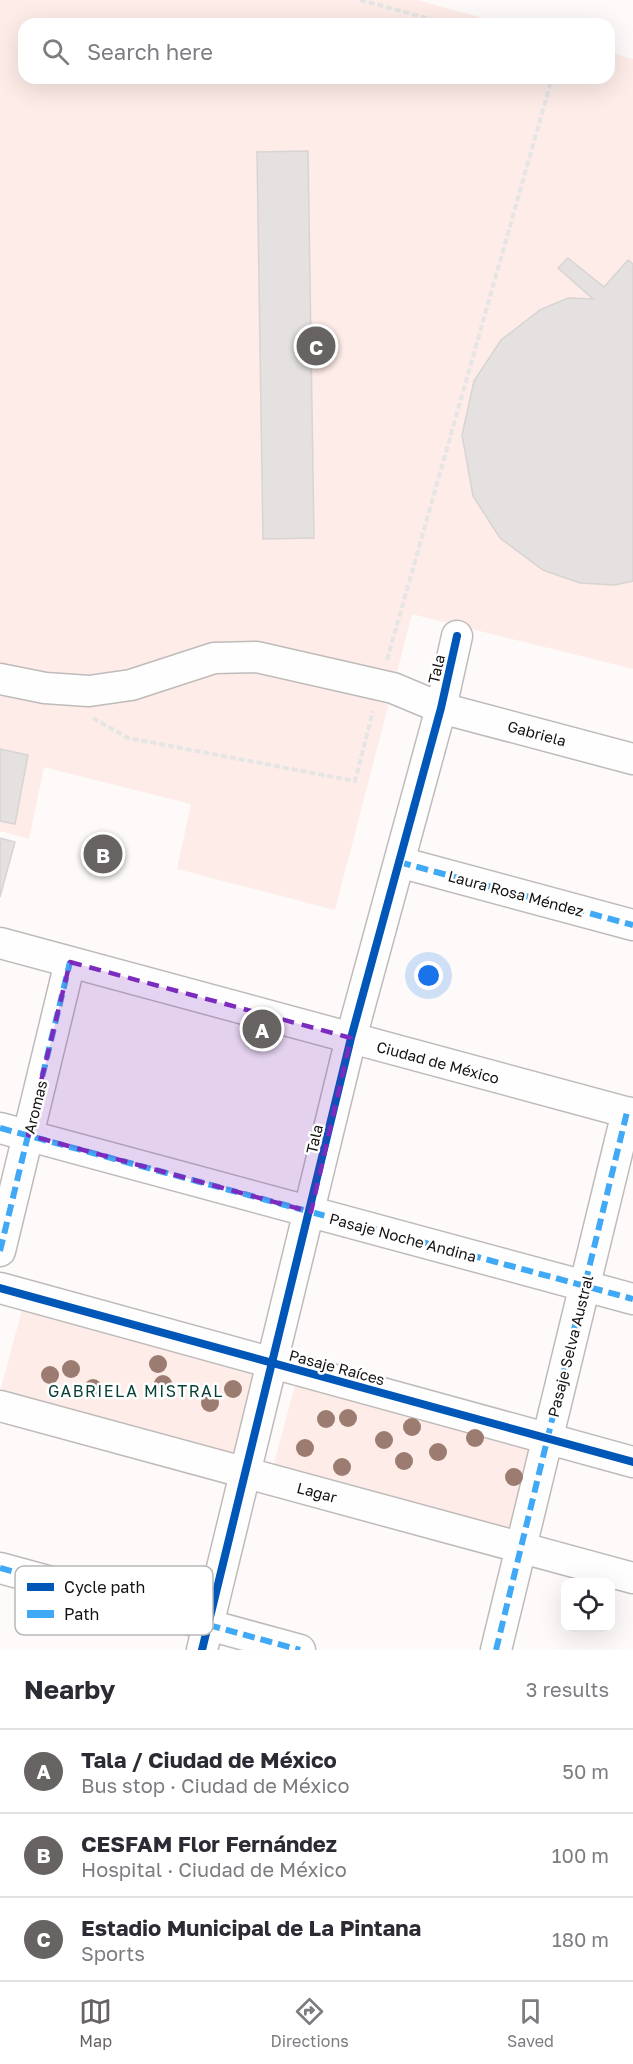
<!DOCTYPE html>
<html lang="en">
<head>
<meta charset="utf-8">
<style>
  :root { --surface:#fff; --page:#f7f7f7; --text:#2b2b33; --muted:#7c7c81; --line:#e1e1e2; --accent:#666362 }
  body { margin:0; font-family:"Golos Text",sans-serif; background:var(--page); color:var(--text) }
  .controls { position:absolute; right:18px; bottom:18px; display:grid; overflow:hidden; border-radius:12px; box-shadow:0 6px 24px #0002 }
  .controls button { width:54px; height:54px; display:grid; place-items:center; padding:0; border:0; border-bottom:2px solid var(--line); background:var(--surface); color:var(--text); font:30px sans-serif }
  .you { position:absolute; left:429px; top:976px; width:21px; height:21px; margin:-15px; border:4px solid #fff; border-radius:50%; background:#1a73e8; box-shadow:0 0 0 9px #1a73e833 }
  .badge { display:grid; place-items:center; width:39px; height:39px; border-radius:50%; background:var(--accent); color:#fff; font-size:20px; font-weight:700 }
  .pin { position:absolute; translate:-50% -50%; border:3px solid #fff; box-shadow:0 2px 6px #0006 }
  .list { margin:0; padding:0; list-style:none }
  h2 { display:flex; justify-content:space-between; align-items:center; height:78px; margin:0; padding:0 24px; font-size:26px }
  h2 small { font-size:20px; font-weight:400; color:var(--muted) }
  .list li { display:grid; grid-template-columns:39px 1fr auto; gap:18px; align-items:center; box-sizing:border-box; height:84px; padding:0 24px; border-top:2px solid var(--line) }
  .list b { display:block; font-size:22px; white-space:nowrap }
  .list p { margin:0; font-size:20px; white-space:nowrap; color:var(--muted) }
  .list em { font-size:20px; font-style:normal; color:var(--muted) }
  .icon { flex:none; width:33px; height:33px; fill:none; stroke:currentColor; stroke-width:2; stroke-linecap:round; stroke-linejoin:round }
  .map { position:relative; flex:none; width:633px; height:1650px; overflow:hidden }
  .search { position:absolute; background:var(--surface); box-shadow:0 6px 24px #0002; left:18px; right:18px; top:18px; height:66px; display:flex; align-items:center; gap:15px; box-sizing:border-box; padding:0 21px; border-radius:18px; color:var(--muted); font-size:22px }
  .sheet { height:330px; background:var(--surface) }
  nav { display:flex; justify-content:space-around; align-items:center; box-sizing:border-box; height:84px; border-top:2px solid var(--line); background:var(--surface); font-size:16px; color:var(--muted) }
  nav a { display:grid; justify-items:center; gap:3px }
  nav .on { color:var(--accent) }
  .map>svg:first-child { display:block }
</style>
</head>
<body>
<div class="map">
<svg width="633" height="1650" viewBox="0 0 633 1650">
  <rect width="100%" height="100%" fill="#fdfaf9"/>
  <path fill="#fdece7" d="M 0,0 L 417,0 L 505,24 L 24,24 L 24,78 L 609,78 L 609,52 L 633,59 L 633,669 L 412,614 L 335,910 L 177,869 L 191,804 L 44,767 L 29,839 L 0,831 Z
    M 23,1306 L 259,1371 L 236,1456 L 0,1392 Z
    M 296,1382 L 535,1446 L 512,1531 L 273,1467 Z"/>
  <path fill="#e4e1e0" stroke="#d7d4d3" stroke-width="1.5" d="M 308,151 L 314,538 L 263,539 L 257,152 Z
    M 568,258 L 604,287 L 628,260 L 633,264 L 633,581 L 615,585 L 580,583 L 543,570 L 500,538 L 473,496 L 462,435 L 474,381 L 501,340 L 540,310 L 568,298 L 593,299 L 558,268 Z
    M 0,749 L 28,755 L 15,824 L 0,821 Z
    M 0,838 L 15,842 L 0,897 Z"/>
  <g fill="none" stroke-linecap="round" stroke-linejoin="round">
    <defs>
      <path id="minor" d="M 0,679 L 45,688 L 89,691 L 131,685 L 214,658 L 257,657 L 393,688 L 441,708 L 633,759
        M 399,862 L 633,925
        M 0,943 L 633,1114
        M 0,1128 L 633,1299
        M 0,1251 L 70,962
        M 0,1288 L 633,1462
        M 0,1406 L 633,1578
        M 0,1568 L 300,1650
        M 202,1650 L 351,1038 L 441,708 L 457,636
        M 496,1650 L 627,1112"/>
    </defs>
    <use href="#minor" stroke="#bebbba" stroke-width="33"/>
    <path stroke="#e5e5e5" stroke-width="4" stroke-dasharray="6 3" stroke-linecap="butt" d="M 360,0 L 449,24
      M 387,660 L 552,78
      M 93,718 L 128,738 L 355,781 L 373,711"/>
    <use href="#minor" stroke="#fffefe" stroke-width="30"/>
    <path stroke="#3fa9f5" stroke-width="6" stroke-dasharray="12 6" stroke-linecap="butt" d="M 399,862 L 633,925
      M 0,1128 L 633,1299
      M 0,1251 L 70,962
      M 0,1568 L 300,1650
      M 496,1650 L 627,1112"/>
    <defs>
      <path id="cycleway" d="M 0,1288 L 633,1462
        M 202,1650 L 351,1038 L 441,708 L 457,636"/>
    </defs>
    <use href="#cycleway" stroke="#fff" stroke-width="11"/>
    <use href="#cycleway" stroke="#0057b8" stroke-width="8"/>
  </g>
  <g fill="#9c7c70">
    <circle cx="158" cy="1364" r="9"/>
    <circle cx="71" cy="1369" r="9"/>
    <circle cx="50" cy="1375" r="9"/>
    <circle cx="163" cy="1384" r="9"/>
    <circle cx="93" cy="1388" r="9"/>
    <circle cx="233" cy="1389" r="9"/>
    <circle cx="210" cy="1403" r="9"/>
    <circle cx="348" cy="1418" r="9"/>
    <circle cx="326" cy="1419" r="9"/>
    <circle cx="412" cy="1427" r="9"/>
    <circle cx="475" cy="1438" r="9"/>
    <circle cx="384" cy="1440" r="9"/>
    <circle cx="305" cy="1448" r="9"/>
    <circle cx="438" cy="1452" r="9"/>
    <circle cx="404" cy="1461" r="9"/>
    <circle cx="342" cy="1467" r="9"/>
    <circle cx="514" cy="1477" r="9"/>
  </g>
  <path fill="#7b2cbf" fill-opacity="0.2" stroke="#7b2cbf" stroke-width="4.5" stroke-dasharray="12 8" stroke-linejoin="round" d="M 70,962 L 351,1038 L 311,1212 L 28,1135 Z"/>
  <g text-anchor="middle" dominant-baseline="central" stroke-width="5" stroke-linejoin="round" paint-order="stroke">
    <g font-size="15" fill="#141211" stroke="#fff">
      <text transform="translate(436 669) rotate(-77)">Tala</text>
      <text transform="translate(537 733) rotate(15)">Gabriela</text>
      <text transform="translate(516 893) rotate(15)">Laura Rosa Méndez</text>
      <text transform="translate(438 1062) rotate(15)">Ciudad de México</text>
      <text transform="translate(35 1107) rotate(-76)">Aromas</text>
      <text transform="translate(314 1139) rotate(-77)">Tala</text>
      <text transform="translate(403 1237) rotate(15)">Pasaje Noche Andina</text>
      <text transform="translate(570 1346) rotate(-76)">Pasaje Selva Austral</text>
      <text transform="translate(337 1367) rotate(15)">Pasaje Raíces</text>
      <text transform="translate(317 1492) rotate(15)">Lagar</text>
    </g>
    <g font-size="16" letter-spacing="1.5" fill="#084236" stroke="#fff">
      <text x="136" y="1391">GABRIELA MISTRAL</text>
    </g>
  </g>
  <rect x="15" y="1566" width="198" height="69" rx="9" fill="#fff" stroke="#b8b8b8" stroke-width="1.5"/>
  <rect x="27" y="1583" width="27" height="8" fill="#0057b8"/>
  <rect x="27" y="1610" width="27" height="8" fill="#3fa9f5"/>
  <g font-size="16" fill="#141211">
    <text x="64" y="1593">Cycle path</text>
    <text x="64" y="1620">Path</text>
  </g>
</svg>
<div class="controls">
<button><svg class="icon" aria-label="locate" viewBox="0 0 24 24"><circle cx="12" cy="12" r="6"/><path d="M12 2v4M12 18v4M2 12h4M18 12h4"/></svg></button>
</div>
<div class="you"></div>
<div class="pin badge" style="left:262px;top:1029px">A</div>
<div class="pin badge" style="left:103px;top:854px">B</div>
<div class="pin badge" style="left:316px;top:346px">C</div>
<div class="search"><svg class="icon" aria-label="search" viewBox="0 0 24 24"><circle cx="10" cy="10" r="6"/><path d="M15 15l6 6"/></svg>Search here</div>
</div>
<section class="sheet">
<h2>Nearby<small>3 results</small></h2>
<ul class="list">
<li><span class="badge">A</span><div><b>Tala / Ciudad de México</b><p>Bus stop · Ciudad de México</p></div><em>50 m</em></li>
<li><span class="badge">B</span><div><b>CESFAM Flor Fernández</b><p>Hospital · Ciudad de México</p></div><em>100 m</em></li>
<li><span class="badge">C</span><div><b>Estadio Municipal de La Pintana</b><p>Sports</p></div><em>180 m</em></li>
</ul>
</section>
<nav>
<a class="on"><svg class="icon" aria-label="map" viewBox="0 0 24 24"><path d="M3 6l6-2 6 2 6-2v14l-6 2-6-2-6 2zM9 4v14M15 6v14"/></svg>Map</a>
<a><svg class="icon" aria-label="directions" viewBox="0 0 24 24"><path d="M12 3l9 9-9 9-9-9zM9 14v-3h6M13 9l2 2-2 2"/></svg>Directions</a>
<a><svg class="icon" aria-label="saved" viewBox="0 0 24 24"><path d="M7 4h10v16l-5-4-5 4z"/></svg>Saved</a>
</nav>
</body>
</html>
